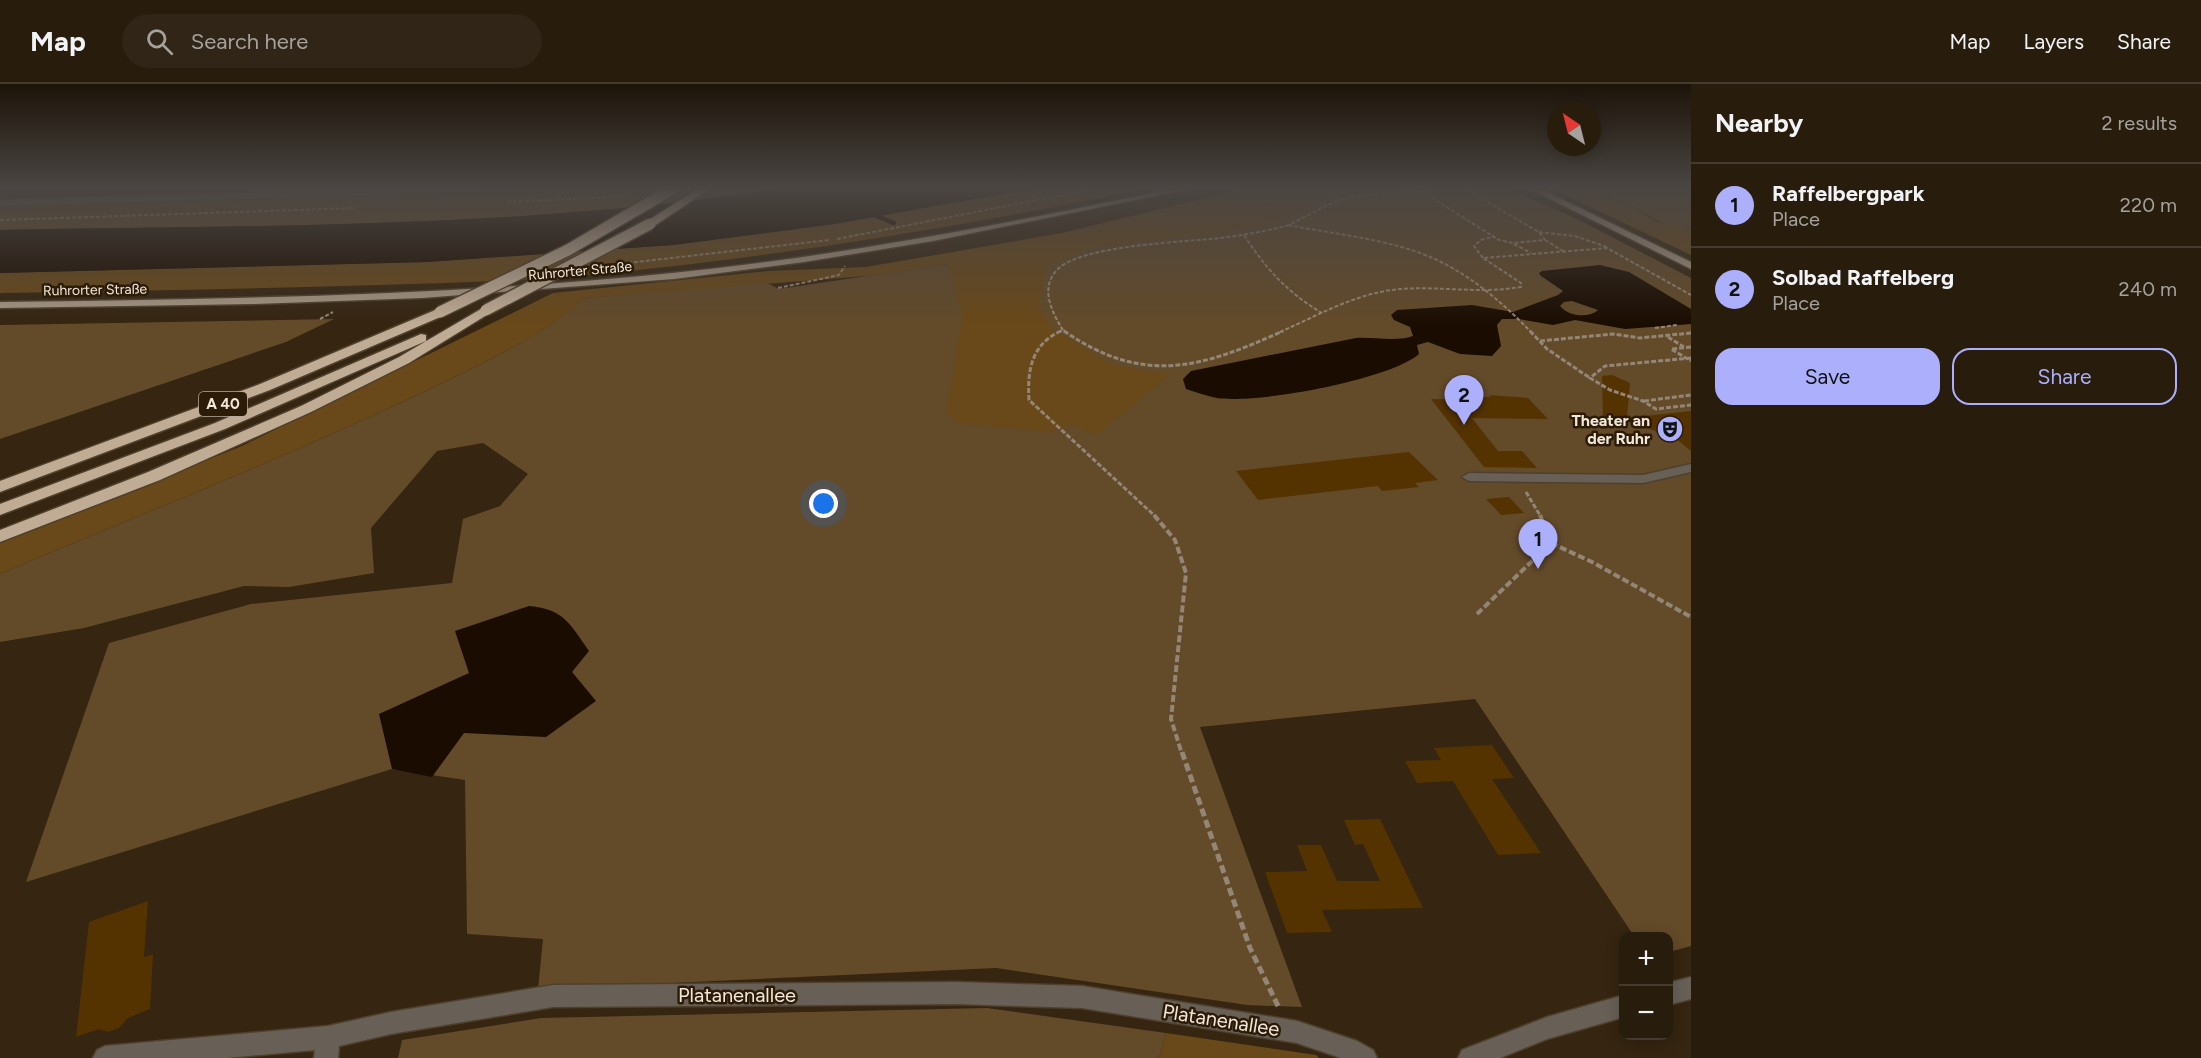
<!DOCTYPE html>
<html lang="en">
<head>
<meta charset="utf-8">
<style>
  :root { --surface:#281c0d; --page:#302516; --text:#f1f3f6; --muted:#a5a19d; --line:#443a2e; --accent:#acaffb }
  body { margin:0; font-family:Figtree,sans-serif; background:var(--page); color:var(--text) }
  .controls { position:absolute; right:18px; bottom:18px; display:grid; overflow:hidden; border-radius:12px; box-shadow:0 3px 15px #0003 }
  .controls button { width:54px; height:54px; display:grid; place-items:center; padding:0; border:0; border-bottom:2px solid var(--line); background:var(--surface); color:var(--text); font:30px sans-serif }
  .compass { position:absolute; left:1547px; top:18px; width:54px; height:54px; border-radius:50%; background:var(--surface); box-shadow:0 3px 15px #0003; rotate:325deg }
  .you { position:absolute; left:824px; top:420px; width:21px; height:21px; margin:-15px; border:4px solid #fff; border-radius:50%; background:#1a73e8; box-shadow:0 0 0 9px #1a73e833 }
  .badge { display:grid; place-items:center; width:39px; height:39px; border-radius:50%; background:var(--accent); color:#111; font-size:20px; font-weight:700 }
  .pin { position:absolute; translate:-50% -50px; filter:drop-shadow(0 2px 3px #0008) }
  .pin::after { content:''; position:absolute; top:32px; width:21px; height:18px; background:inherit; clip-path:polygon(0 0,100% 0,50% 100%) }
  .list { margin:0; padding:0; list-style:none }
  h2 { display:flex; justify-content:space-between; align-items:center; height:78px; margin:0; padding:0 24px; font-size:26px }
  h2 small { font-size:20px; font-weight:400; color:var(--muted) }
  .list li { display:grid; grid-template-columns:39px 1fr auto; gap:18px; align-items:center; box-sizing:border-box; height:84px; padding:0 24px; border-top:2px solid var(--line) }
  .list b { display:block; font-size:22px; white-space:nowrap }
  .list p { margin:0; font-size:20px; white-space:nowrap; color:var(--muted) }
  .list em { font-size:20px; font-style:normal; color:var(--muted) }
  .actions { display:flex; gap:12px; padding:18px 24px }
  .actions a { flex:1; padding:14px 0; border:2px solid var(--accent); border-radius:18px; text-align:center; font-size:21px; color:var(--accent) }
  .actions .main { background:var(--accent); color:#111 }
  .icon { flex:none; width:33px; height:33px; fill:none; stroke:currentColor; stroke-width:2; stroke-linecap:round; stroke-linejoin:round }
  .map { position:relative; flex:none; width:1691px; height:974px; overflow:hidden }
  header { display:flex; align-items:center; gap:36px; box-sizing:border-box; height:84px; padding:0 30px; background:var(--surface); border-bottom:2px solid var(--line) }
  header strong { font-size:28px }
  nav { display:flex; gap:33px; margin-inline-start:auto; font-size:21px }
  .search { width:420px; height:54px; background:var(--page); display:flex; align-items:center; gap:15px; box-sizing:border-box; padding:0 21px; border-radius:33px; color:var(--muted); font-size:22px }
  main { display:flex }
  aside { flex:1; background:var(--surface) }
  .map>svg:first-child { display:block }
</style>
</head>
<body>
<header>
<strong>Map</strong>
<div class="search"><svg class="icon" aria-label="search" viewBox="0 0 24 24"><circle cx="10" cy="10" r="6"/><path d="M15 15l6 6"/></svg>Search here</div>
<nav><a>Map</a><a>Layers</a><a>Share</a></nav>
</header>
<main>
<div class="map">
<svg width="1691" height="974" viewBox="0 0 1691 974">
  <rect width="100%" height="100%" fill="#352511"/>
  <path fill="#3e2a0f" d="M 97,104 L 258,104 L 90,110 Z"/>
  <path fill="#634a29" d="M 472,104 L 782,104 C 524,145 260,141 0,146 L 0,117 Z
    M 1285,104 L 1507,104 L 1579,136 L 1691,194 L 1691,862 L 1669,868 L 1668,852 L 1634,852 L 1475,615 L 1200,643 L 1302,923 L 1247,921 L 996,884 L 538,905 L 543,855 L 467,850 L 465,696 L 392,685 L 26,798 L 109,559 L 251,520 L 452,499 L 463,435 L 500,422 L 528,390 L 483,359 L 437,367 L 371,444 L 374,489 L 289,503 L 244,502 L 84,544 L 0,558 L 0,490 C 139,431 280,376 417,311 C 469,286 544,252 585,214 L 765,198 L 779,205 L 948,180 Z
    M 1582,104 L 1691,104 L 1691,143 C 1670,147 1652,133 1635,124 C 1618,116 1599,111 1582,104 Z
    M 334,235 L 286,258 L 0,355 L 0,241 Z
    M 987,924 L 1166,949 L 1159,974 L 398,974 L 402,956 L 541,934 Z"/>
  <path fill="#694819" d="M 1037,104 L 1149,104 C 966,142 784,172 598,190 C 525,197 451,199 378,201 C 252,205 126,207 0,209 L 0,189 L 427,178 L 673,161 L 834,140 Z
    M 1247,104 L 1382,104 L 1329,113 L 1280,136 L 1231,147 L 1095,163 L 1047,181 L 1038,222 L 1052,245 L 1112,281 L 1170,291 L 1096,351 L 1072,340 L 1051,348 L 959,339 L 946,328 L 963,231 L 947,180 L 879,191 L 586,214 C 544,252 469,286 417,311 C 280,376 139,431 0,490 L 0,458 L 242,362 L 553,209 L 769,187 L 866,183 L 1062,149 Z
    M 1551,104 L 1582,104 L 1634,124 L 1656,137 L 1685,144 L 1691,143 L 1691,171 Z
    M 1166,949 L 1316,971 L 1319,974 L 1159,974 Z"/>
  <path fill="#1a0c00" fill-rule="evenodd" d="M 782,104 L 1037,104 L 834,140 L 673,161 L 427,178 L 0,189 L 0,146 C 260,141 524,145 782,104 Z
    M 1600,181 L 1629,188 L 1691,225 L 1691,240 L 1625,245 L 1575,236 L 1553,241 L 1518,235 L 1502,235 L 1497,241 L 1501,262 L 1492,272 L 1460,270 L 1428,258 L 1417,261 L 1419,270 C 1389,296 1257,320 1217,314 C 1207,312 1196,308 1186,305 L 1183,295 L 1191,287 L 1356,254 C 1374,253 1396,258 1413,252 L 1410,243 L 1394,236 L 1391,231 L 1397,226 L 1472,221 L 1513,228 L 1558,211 L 1563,207 L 1541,192 L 1539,189 L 1542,187 ZM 1572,217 L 1598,226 C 1588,235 1568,232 1560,222 L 1564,218 Z
    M 529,522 C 564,525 570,540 589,567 L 572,588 L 596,617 L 546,653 L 464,649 L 432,693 L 392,685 L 379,630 L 469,589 L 455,547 Z"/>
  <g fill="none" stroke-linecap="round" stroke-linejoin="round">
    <path stroke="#1a0c00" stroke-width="4.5" d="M 869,129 L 894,139"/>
  </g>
  <path fill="#543300" d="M 1612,291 L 1630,299 L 1627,334 L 1691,327 L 1691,367 L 1675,354 L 1613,332 L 1603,332 L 1602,292 Z
    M 1489,311 L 1528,314 L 1548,335 L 1472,334 L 1498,367 L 1522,367 L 1537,384 L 1484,383 L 1431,315 L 1481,316 L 1478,313 L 1491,313 Z
    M 1409,368 L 1438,396 L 1415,399 L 1419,403 L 1382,407 L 1378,402 L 1258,416 L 1236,387 Z
    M 1509,413 L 1524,429 L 1501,431 L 1486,415 Z
    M 1492,661 L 1514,694 L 1492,695 L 1541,769 L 1498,771 L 1453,697 L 1417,699 L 1405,677 L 1441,676 L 1434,664 Z
    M 1380,735 L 1423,824 L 1322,826 L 1332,848 L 1287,849 L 1265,788 L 1307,787 L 1297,761 L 1321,761 L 1337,797 L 1380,797 L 1363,760 L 1355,761 L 1344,736 Z
    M 148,817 L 144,873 L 153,870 L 150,925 L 128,934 L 119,944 L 108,948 L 99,945 L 76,953 L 89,838 Z"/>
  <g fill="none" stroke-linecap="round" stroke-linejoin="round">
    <defs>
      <path id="minor" d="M 411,104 L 509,104 L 505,107 L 0,122 L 0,116 Z
        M 1691,380 L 1691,388 L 1643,399 L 1469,397 L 1462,393 L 1469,389 L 1643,391 Z
        M 1691,893 L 1691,915 L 1668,921 L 1668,899 Z
        M 956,898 L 1082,902 L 1297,937 L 1357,957 L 1373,966 L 1377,974 L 1341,974 L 1297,959 L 1082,924 L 956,920 L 553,923 L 391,950 L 339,962 L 338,974 L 314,974 L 315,966 L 227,974 L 93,974 L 97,966 L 105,962 L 328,942 L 391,928 L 553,901 Z
        M 1624,911 L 1624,933 L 1547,955 L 1500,974 L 1458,974 L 1462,966 L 1547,933 Z"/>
      <path id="major" d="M 1177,104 L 1194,104 L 933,157 L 804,178 L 674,195 L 422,214 L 253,220 L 0,224 L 0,218 C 224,215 449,212 672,189 C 842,172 1010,139 1177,104 Z
        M 1528,104 L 1539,104 L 1691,178 L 1691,185 Z"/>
      <path id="highway" d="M 699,104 L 711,104 L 654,142 L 646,142 L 646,138 Z
        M 486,222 L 492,226 L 490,229 L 409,279 L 311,328 L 160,396 L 0,458 L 0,446 L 148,388 L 301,322 L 399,273 Z
        M 440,224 L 446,228 L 445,231 L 270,306 L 0,408 L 0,397 L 260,300 Z
        M 421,250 L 426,251 L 426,257 L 225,345 L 0,431 L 0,420 L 215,339 Z"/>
    </defs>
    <use href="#minor" stroke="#4f402d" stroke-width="3"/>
    <use href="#major" stroke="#4f402d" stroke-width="3"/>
    <use href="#highway" stroke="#4f402d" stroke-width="3"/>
    <path stroke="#938676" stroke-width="2" stroke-dasharray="4 2" stroke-linecap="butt" d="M 1451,104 L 1351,113 L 1327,121 L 1289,141 C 1337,151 1392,155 1437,176 C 1473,193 1504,220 1531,248
      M 1421,107 L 1499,156 L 1513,159 L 1545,156 L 1539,148 L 1463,104
      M 507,118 L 626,112
      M 0,136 L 356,124
      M 1539,148 L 1575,152 L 1607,163
      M 1244,151 C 1265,184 1288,209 1322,229
      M 837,155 L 1099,104
      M 1545,156 L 1563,167
      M 1514,160 L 1531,169
      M 1483,174 L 1474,162 L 1481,156 L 1493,153
      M 610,181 L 829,156
      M 778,204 L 839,191 L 845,182
      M 320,235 L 333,228
      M 1655,244 L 1677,241
      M 1063,246 C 1051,227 1039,202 1059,184 C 1085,161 1185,158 1221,154 C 1244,151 1267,147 1289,141
      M 1058,248 L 1063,246 L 1066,248
      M 1280,248 C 1319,231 1358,208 1401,205 C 1441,202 1481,210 1521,203 L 1521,199 L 1483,174 L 1607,164 L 1691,211"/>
    <path stroke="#938676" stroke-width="3" stroke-dasharray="5 2" stroke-linecap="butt" d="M 1061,247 C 1032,260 1027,285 1029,316 L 1156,433
      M 1064,247 C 1144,302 1201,284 1283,247
      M 1530,247 L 1547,265 L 1590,294
      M 1668,253 L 1684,263
      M 1540,257 L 1613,250 L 1640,254 L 1691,249
      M 1691,263 L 1671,265 L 1691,277
      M 1691,274 L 1605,282 L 1590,294 L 1610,306 L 1643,317 L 1656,325 L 1691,321
      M 1644,317 L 1691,311
      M 1526,408 L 1541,433"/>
    <path stroke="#938676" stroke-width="4" stroke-dasharray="7 3" stroke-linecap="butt" d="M 1154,431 L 1175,456 L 1186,489 L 1171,635 L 1182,670
      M 1540,431 L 1551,459 L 1592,478 L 1691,533
      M 1477,530 L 1551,459"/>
    <path stroke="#938676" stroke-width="5" stroke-dasharray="8 4" stroke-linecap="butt" d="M 1182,668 L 1250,864 L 1279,924"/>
    <use href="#minor" fill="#686056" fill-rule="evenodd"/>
    <use href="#major" fill="#a79783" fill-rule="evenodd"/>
    <use href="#highway" fill="#c0ac95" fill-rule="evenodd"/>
    <defs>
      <path id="highway-bridge" d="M 486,226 L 650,140
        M 440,228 L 568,166 L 674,104"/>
    </defs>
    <use href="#highway-bridge" stroke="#4f402d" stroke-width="14" stroke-linecap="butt"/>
    <use href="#highway-bridge" stroke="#c0ac95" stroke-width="11"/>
  </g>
  <linearGradient id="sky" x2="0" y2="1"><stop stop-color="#1d1409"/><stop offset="0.43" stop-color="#4b4643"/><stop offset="1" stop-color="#4b4643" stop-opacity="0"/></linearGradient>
  <rect width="1691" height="241" fill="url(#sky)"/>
  <defs>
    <symbol id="theatre-disc" viewBox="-11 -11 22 22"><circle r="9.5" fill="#acaffb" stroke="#2b1b07"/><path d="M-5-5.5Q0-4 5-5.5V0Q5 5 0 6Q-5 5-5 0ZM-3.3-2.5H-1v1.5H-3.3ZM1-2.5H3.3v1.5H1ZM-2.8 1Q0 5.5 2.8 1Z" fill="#111"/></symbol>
  </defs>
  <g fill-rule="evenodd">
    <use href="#theatre-disc" x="1655" y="330" width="30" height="30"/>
  </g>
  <g text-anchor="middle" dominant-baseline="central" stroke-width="5" stroke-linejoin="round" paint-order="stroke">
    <g font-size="14" fill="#f2e7db" stroke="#2b1b07">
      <text transform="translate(580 187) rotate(-5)">Ruhrorter Straße</text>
      <text transform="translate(95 206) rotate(-1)">Ruhrorter Straße</text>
    </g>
    <rect fill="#2b1b07" stroke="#b6aa9b" stroke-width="1.5" x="199" y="308" width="48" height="24" rx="4.5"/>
    <g font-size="15" font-weight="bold" fill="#f2e7db">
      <text x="223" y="320">A 40</text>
    </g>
    <g font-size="16" font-weight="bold" fill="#f2e7db" stroke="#2b1b07" text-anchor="end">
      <text x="1650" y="336">Theater an<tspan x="1650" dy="18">der Ruhr</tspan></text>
    </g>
    <g font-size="20" fill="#f2e7db" stroke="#2b1b07">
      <text x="737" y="911">Platanenallee</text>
      <text transform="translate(1221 936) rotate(9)">Platanenallee</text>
    </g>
  </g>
</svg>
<div class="controls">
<button>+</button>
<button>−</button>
</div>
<svg class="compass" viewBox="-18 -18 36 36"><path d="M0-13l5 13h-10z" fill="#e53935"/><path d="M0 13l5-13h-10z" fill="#a5a19d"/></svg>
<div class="you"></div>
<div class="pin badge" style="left:1538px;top:485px">1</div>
<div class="pin badge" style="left:1464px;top:341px">2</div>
</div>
<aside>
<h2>Nearby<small>2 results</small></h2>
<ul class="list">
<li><span class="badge">1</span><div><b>Raffelbergpark</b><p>Place</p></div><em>220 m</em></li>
<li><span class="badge">2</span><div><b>Solbad Raffelberg</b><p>Place</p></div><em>240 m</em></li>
</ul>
<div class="actions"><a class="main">Save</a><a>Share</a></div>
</aside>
</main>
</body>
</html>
